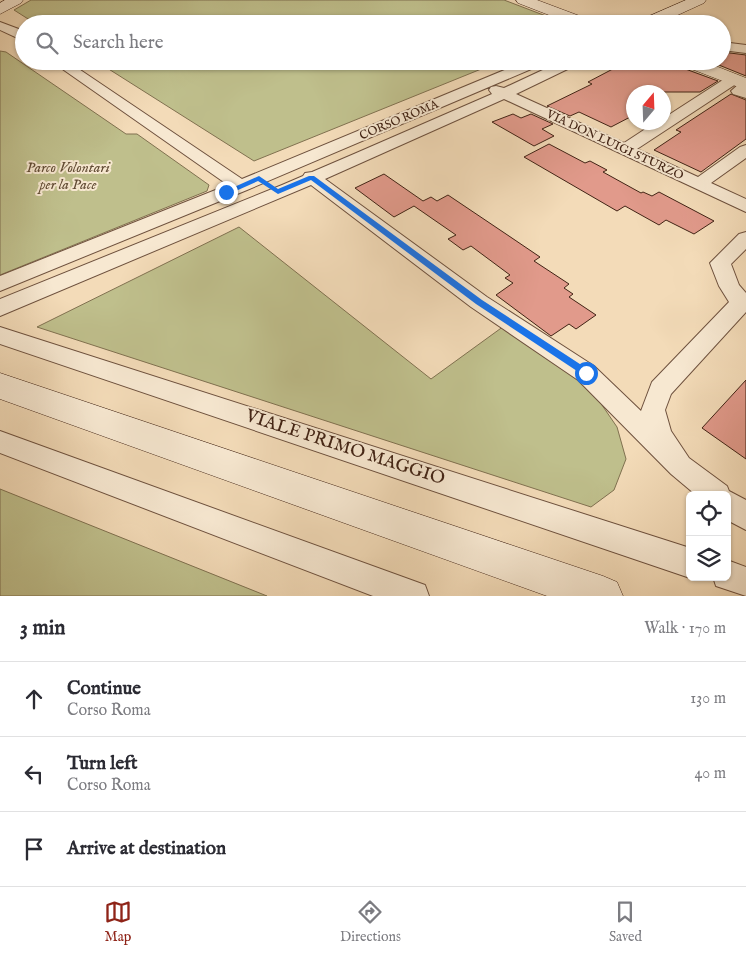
<!DOCTYPE html>
<html lang="en">
<head>
<meta charset="utf-8">
<style>
  :root { --surface:#fff; --page:#f7f7f7; --text:#2b2b33; --muted:#7c7c81; --line:#e1e1e2; --accent:#8f2418 }
  body { margin:0; font-family:"IM FELL English",serif; background:var(--page); color:var(--text) }
  .controls { position:absolute; right:15px; bottom:15px; display:grid; overflow:hidden; border-radius:8px; box-shadow:0 1px 4px #0004 }
  .controls button { width:45px; height:45px; display:grid; place-items:center; padding:0; border:0; border-bottom:1px solid var(--line); background:var(--surface); color:var(--text); font:25px sans-serif }
  .compass { position:absolute; left:626px; top:85px; width:45px; height:45px; border-radius:50%; background:var(--surface); box-shadow:0 1px 4px #0004; rotate:19deg }
  .stop { position:absolute; width:15px; height:15px; margin:-11px; border:4px solid #1a73e8; border-radius:50%; background:#fff }
  .stop.end { background:#1a73e8; border-color:#fff; box-shadow:0 1px 5px #0008 }
  .list { margin:0; padding:0; list-style:none }
  h2 { display:flex; justify-content:space-between; align-items:center; height:65px; margin:0; padding:0 20px; font-size:21px }
  h2 small { font-size:16px; font-weight:400; color:var(--muted) }
  .list li { display:grid; grid-template-columns:32px 1fr auto; gap:15px; align-items:center; box-sizing:border-box; height:75px; padding:0 20px; border-top:1px solid var(--line) }
  .list b { display:block; font-size:19px; white-space:nowrap }
  .list p { margin:0; font-size:16px; white-space:nowrap; color:var(--muted) }
  .list em { font-size:16px; font-style:normal; color:var(--muted) }
  .icon { flex:none; width:28px; height:28px; fill:none; stroke:currentColor; stroke-width:2; stroke-linecap:round; stroke-linejoin:round }
  .map { position:relative; flex:none; width:746px; height:596px; overflow:hidden }
  .search { position:absolute; background:var(--surface); box-shadow:0 1px 4px #0004; left:15px; right:15px; top:15px; height:55px; display:flex; align-items:center; gap:12px; box-sizing:border-box; padding:0 18px; border-radius:28px; color:var(--muted); font-size:19px }
  .sheet { height:290px; background:var(--surface) }
  nav { display:flex; justify-content:space-around; align-items:center; box-sizing:border-box; height:70px; border-top:1px solid var(--line); background:var(--surface); font-size:14px; color:var(--muted) }
  nav a { display:grid; justify-items:center; gap:2px }
  nav .on { color:var(--accent) }
  .map>svg:first-child { display:block }
</style>
</head>
<body>
<div class="map">
<svg width="746" height="596" viewBox="0 0 746 596">
  <rect width="100%" height="100%" fill="#f3dbb8"/>
  <filter id="stains"><feTurbulence type="fractalNoise" baseFrequency=".004" numOctaves="4"/><feColorMatrix values="0 0 0 0 .2 0 0 0 0 .09 0 0 0 0 .02 0 0 0 .5 -.17"/></filter>
  <radialGradient id="worn" r=".72"><stop offset=".6" stop-color="#630" stop-opacity="0"/><stop offset="1" stop-color="#630" stop-opacity=".3"/></radialGradient>
  <path fill="#bfbf8c" stroke="#807150" d="M 31,0 L 504,0 L 567,24 L 36,24 L 14,10 Z
    M 0,51 L 6,52 L 126,134 L 137,134 L 209,185 L 207,191 L 0,275 Z
    M 96,61 L 501,61 L 254,161 Z
    M 239,227 L 431,379 L 504,326 L 591,389 L 617,427 L 626,459 L 614,490 L 591,507 L 37,327 Z
    M 0,489 L 267,596 L 0,596 Z"/>
  <path fill="#e19a8b" stroke="#412315" d="M 722,52 L 746,55 L 746,76 L 709,61 L 722,61 Z
    M 628,61 L 676,61 L 680,67 L 718,81 L 700,92 L 634,92 L 634,115 L 611,127 L 579,112 L 570,116 L 547,106 L 592,84 L 588,82 Z
    M 731,94 L 746,100 L 746,139 L 701,172 L 654,150 L 681,132 L 676,130 Z
    M 513,114 L 521,118 L 531,114 L 553,124 L 542,129 L 554,136 L 534,146 L 492,122 Z
    M 549,144 L 585,163 L 590,161 L 607,170 L 603,172 L 641,193 L 643,192 L 652,196 L 659,192 L 714,221 L 694,234 L 666,220 L 659,225 L 625,206 L 617,211 L 524,157 Z
    M 384,174 L 423,201 L 431,197 L 437,201 L 448,195 L 506,234 L 540,257 L 534,261 L 569,284 L 564,288 L 573,294 L 569,297 L 596,315 L 576,329 L 569,324 L 551,336 L 496,295 L 513,283 L 505,278 L 510,275 L 471,246 L 463,250 L 448,239 L 456,235 L 414,206 L 394,217 L 355,188 Z
    M 746,380 L 746,459 L 702,428 Z"/>
  <g fill="none" stroke-linecap="round" stroke-linejoin="round">
    <defs>
      <path id="street" d="M 0,22 L 24,31 L 24,41 L 0,30 Z
        M 722,42 L 746,45 L 746,53 L 722,50 Z
        M 51,61 L 67,61 L 242,179 L 526,61 L 545,61 L 543,64 L 247,190 L 0,291 L 0,276 L 228,185 Z
        M 562,61 L 580,61 L 578,64 L 516,94 L 624,143 L 656,122 L 664,122 L 664,118 L 729,76 L 739,76 L 741,79 L 739,82 L 637,149 L 698,177 L 740,147 L 746,145 L 746,158 L 711,183 L 746,199 L 746,212 L 504,99 L 325,179 L 487,297 L 594,366 L 641,411 L 652,382 L 729,302 L 719,286 L 710,263 L 739,234 L 746,232 L 746,249 L 731,264 L 739,285 L 746,293 L 746,312 L 671,394 L 665,410 L 671,431 L 689,458 L 727,486 L 729,491 L 746,500 L 746,530 L 727,520 L 727,495 L 696,495 L 671,474 L 578,380 L 471,307 L 311,185 L 0,316 L 0,299 L 282,185 L 303,176 L 305,173 L 312,172 L 354,154 L 492,94 L 489,90 L 491,87 L 496,86 L 504,88 Z
        M 746,81 L 746,98 L 733,94 L 731,91 L 741,82 Z
        M 0,327 L 690,548 L 690,577 L 692,577 L 690,578 L 0,344 Z
        M 0,431 L 414,581 L 425,585 L 429,596 L 373,596 L 0,453 Z
        M 727,560 L 746,567 L 746,596 L 716,586 L 713,577 L 727,577 Z"/>
      <path id="secondary" d="M 5,0 L 23,0 L 21,3 L 0,14 L 0,3 Z
        M 516,0 L 537,0 L 593,21 L 595,24 L 572,24 L 518,3 Z
        M 686,0 L 706,0 L 704,3 L 658,24 L 636,24 L 638,21 Z
        M 678,61 L 703,61 L 746,78 L 746,90 L 681,65 Z
        M 0,373 L 603,576 L 617,582 L 623,596 L 547,596 L 0,399 Z"/>
    </defs>
    <use href="#street" stroke="#6e513e" stroke-width="2"/>
    <use href="#secondary" stroke="#412315" stroke-width="1"/>
    <use href="#street" fill="#f7e8d1" fill-rule="evenodd"/>
    <use href="#secondary" fill="#f7e8d1" fill-rule="evenodd"/>
  </g>
  <path fill="#1a73e8" d="M 259,176 L 278,189 L 309,176 L 314,176 L 482,300 L 589,370 L 589,375 L 583,375 L 476,304 L 311,180 L 278,194 L 258,181 L 229,194 L 223,192 Z"/>
  <g text-anchor="middle" dominant-baseline="central" stroke-width="4" stroke-linejoin="round" paint-order="stroke">
    <g font-size="12" fill="#412315" stroke="#f7e8d1">
      <text transform="translate(399 120) rotate(-23)">CORSO ROMA</text>
      <text transform="translate(615 145) rotate(25)">VIA DON LUIGI STURZO</text>
    </g>
    <g font-size="15" font-style="italic" fill="#604a33" stroke="#f7e8d1">
      <text x="68" y="167">Parco Volontari<tspan x="68" dy="17">per la Pace</tspan></text>
    </g>
    <g font-size="18" fill="#412315" stroke="#f7e8d1">
      <text transform="translate(345 448) rotate(18)">VIALE PRIMO MAGGIO</text>
    </g>
  </g>
  <rect width="100%" height="100%" filter="url(#stains)"/>
  <rect width="100%" height="100%" fill="url(#worn)"/>
</svg>
<div class="controls">
<button><svg class="icon" aria-label="locate" viewBox="0 0 24 24"><circle cx="12" cy="12" r="6"/><path d="M12 2v4M12 18v4M2 12h4M18 12h4"/></svg></button>
<button><svg class="icon" aria-label="layers" viewBox="0 0 24 24"><path d="M12 4l9 5-9 5-9-5zM3 14l9 5 9-5"/></svg></button>
</div>
<svg class="compass" viewBox="-18 -18 36 36"><path d="M0-13l5 13h-10z" fill="#e53935"/><path d="M0 13l5-13h-10z" fill="#7c7c81"/></svg>
<div class="stop" style="left:586px;top:373px"></div>
<div class="stop end" style="left:226px;top:192px"></div>
<div class="search"><svg class="icon" aria-label="search" viewBox="0 0 24 24"><circle cx="10" cy="10" r="6"/><path d="M15 15l6 6"/></svg>Search here</div>
</div>
<section class="sheet">
<h2>3 min<small>Walk · 170 m</small></h2>
<ul class="list">
<li><svg class="icon" aria-label="ahead" viewBox="0 0 24 24"><path d="M12 20V5M6 11l6-6 6 6"/></svg><div><b>Continue</b><p>Corso Roma</p></div><em>130 m</em></li>
<li><svg class="icon" aria-label="left" viewBox="0 0 24 24"><path d="M17 20v-9H6M10 6l-5 5 5 5"/></svg><div><b>Turn left</b><p>Corso Roma</p></div><em>40 m</em></li>
<li><svg class="icon" aria-label="arrive" viewBox="0 0 24 24"><path d="M6 21V4h12l-3 4 3 4H6"/></svg><div><b>Arrive at destination</b></div></li>
</ul>
</section>
<nav>
<a class="on"><svg class="icon" aria-label="map" viewBox="0 0 24 24"><path d="M3 6l6-2 6 2 6-2v14l-6 2-6-2-6 2zM9 4v14M15 6v14"/></svg>Map</a>
<a><svg class="icon" aria-label="directions" viewBox="0 0 24 24"><path d="M12 3l9 9-9 9-9-9zM9 14v-3h6M13 9l2 2-2 2"/></svg>Directions</a>
<a><svg class="icon" aria-label="saved" viewBox="0 0 24 24"><path d="M7 4h10v16l-5-4-5 4z"/></svg>Saved</a>
</nav>
</body>
</html>
